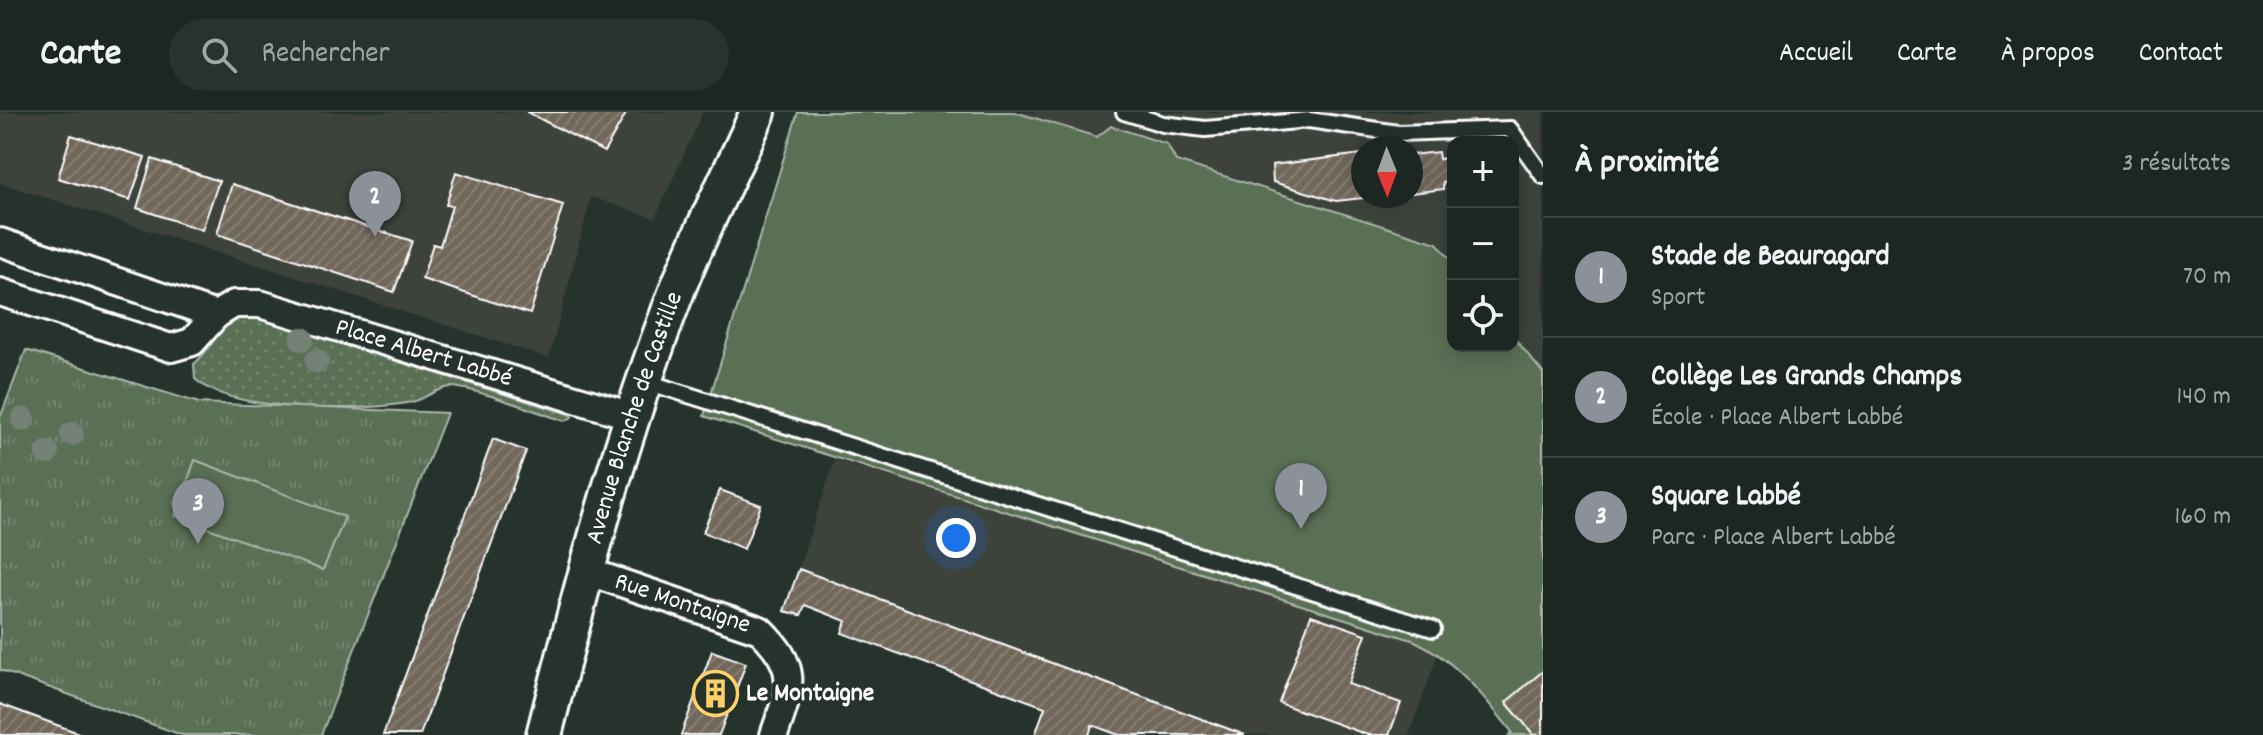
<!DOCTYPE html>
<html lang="fr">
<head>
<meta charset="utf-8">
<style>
  :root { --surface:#1c2622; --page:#29322f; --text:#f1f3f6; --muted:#a0a5a5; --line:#3a4340; --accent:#8c9099 }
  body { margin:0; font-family:Dekko,sans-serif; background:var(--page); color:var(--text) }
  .controls { position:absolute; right:24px; top:24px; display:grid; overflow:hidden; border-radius:16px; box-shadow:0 4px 20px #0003 }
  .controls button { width:72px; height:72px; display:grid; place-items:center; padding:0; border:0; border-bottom:2px solid var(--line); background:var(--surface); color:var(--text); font:40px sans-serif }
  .compass { position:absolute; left:1351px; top:24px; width:72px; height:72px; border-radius:50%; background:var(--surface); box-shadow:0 4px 20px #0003; rotate:179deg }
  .you { position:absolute; left:956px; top:426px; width:28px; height:28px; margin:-20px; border:6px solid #fff; border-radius:50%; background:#1a73e8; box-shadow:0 0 0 12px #1a73e833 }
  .badge { display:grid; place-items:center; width:52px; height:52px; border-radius:50%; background:var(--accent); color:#fff; font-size:26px; font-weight:700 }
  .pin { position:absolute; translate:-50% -66px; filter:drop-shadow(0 2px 4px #0008) }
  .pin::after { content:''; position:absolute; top:42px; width:28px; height:24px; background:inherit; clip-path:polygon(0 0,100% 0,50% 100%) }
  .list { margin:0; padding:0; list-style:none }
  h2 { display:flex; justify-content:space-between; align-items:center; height:104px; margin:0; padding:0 32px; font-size:34px }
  h2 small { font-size:26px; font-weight:400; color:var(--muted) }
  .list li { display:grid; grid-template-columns:52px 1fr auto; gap:24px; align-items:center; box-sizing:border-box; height:120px; padding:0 32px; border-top:2px solid var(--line) }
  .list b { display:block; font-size:30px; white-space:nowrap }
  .list p { margin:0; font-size:26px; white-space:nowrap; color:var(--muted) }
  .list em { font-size:26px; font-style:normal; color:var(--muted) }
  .icon { flex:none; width:44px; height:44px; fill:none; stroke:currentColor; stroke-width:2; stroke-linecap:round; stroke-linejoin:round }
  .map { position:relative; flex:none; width:1543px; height:623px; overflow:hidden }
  header { display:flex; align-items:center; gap:48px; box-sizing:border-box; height:112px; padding:0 40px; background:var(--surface); border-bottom:2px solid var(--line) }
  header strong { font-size:38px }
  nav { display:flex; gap:44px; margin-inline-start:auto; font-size:28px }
  .search { width:560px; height:72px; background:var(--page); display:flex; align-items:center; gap:20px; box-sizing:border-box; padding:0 28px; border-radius:44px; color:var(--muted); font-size:30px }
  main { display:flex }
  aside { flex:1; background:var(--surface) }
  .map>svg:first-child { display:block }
</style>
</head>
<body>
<header>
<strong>Carte</strong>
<div class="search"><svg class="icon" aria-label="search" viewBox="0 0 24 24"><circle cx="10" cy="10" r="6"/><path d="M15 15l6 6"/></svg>Rechercher</div>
<nav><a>Accueil</a><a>Carte</a><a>À propos</a><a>Contact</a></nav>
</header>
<main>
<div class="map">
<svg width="1543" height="623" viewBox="0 0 1543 623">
  <defs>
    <pattern id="grass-dots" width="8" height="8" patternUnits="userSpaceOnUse" patternTransform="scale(2)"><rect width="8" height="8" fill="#5a7055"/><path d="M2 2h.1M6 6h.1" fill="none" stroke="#73856e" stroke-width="1.8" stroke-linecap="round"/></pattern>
    <pattern id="park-tufts" width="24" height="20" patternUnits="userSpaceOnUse" patternTransform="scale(2)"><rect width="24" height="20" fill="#5a7055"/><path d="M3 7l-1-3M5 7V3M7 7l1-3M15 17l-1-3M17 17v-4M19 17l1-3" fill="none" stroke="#73856e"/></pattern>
    <pattern id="building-hatch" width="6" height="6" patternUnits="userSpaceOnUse" patternTransform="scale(2)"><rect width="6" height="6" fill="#71675a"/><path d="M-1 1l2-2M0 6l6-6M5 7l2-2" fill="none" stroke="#867e73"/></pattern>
  </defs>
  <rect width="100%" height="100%" fill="#26332d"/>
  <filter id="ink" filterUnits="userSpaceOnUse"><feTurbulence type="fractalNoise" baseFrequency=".0125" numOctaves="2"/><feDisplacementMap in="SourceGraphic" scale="16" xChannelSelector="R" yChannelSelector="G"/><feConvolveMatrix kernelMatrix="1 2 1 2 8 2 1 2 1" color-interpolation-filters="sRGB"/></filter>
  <g filter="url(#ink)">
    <path fill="#3c433a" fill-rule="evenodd" d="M 0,0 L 703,0 L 655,106 L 591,85 L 549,246 L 0,71 Z
      M 1015,0 L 1543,0 L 1543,261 L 1513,224 L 1513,30 L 1453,30 L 1453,150 L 1437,131 ZM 1363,36 L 1411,36 L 1411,84 L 1363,84 Z
      M 835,348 L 1443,528 L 1409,623 L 1035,623 L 1045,595 L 842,521 L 846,508 L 806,493 L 801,503 L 784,499 Z"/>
    <path fill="url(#grass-dots)" stroke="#acb8aa" stroke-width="2" d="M 247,203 L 572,303 L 572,305 L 565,309 C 539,301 475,276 452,275 C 438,275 425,287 412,290 C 364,300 231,301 195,267 L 194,252 C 216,234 215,210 247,203 Z"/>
    <path fill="url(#park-tufts)" stroke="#acb8aa" stroke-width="2" d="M 26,238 L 199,291 L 447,301 L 321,623 L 182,623 L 0,558 L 0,306 Z"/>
    <path fill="#5a7055" stroke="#acb8aa" stroke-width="2" d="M 798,0 L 1015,0 L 1097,25 L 1111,14 L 1167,32 L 1176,49 L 1437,131 L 1453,150 L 1453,234 L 1513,234 L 1513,224 L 1543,261 L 1543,623 L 1509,623 L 1512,620 C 1484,585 1457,549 1415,529 L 704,304 Z
      M 195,348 L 345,405 L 323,458 L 175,404 Z"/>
    <path fill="url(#building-hatch)" stroke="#fff" stroke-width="2" d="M 527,0 L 627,0 L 604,40 Z
      M 71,23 L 145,45 L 130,88 L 58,66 Z
      M 1438,40 L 1439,47 L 1453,45 L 1453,69 L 1443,70 L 1443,77 L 1411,81 L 1411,43 Z
      M 1363,42 L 1363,84 L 1381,84 L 1336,89 L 1273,70 L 1272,53 Z
      M 152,47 L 219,69 L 202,118 L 137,96 Z
      M 456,60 L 563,93 L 530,202 L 422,167 L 433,132 L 440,134 L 452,94 L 446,93 Z
      M 232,72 L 412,129 L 394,180 L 217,122 Z
      M 493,327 L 526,339 L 420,623 L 383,623 Z
      M 720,378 L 761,393 L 744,437 L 703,420 Z
      M 799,457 L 1245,623 L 1119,623 L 1092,613 L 1089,623 L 1035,623 L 1045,595 L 842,521 L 846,509 L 805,493 L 801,503 L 784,499 Z
      M 1311,503 L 1366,522 L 1348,572 L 1401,591 L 1389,623 L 1368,623 L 1279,591 Z
      M 712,539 L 746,551 L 719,623 L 681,623 Z
      M 1543,559 L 1543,623 L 1534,623 L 1506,590 Z
      M 0,592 L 84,623 L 0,623 Z"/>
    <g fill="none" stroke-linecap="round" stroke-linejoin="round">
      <defs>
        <path id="service" d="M 1124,0 L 1163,12 L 1205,17 L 1309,8 L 1398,21 L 1510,17 L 1543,64
          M 644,269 L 1433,517"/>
        <g id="minor">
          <path d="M 0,130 L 216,203"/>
          <path id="s1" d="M 0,180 L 171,236 L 192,230 L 216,203 L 234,192 L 260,192 L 632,304"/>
          <path id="s2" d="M 586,459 L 760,518 C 800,557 791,574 774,623"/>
        </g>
        <g id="tertiary">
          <path id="s3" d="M 544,623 C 582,472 621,322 678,176 C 701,117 732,59 758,0"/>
        </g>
      </defs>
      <use href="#service" stroke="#fff" stroke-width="20"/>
      <use href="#minor" stroke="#fff" stroke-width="32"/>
      <use href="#tertiary" stroke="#fff" stroke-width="40"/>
      <use href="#service" stroke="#26332d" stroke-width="14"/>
      <use href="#minor" stroke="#26332d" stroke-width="26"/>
      <use href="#tertiary" stroke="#26332d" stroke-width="34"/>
    </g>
    <g fill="#758076">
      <circle cx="302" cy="227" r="12"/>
      <circle cx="317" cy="249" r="12"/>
      <circle cx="23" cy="307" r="12"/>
      <circle cx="72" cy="322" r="12"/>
      <circle cx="47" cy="341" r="12"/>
    </g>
  </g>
  <defs>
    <symbol id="building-ring" viewBox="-11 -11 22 22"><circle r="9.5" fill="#26332d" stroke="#ffd166" stroke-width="1.5"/><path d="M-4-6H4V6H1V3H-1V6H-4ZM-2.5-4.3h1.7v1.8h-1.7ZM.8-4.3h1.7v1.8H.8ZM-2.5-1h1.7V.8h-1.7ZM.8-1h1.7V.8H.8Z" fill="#ffd166"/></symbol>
  </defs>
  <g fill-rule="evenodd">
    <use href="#building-ring" x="690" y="556" width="51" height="51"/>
  </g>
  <g text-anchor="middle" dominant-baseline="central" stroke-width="8" stroke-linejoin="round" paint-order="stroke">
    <g font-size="26" fill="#fff" stroke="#26332d">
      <text stroke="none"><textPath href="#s1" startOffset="456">Place Albert Labbé</textPath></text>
      <text stroke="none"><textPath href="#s3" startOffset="330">Avenue Blanche de Castille</textPath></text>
      <text stroke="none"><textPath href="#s2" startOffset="102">Rue Montaigne</textPath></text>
    </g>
    <g font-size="26" font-weight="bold" fill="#fff" stroke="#26332d" text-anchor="start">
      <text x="746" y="582">Le Montaigne</text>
    </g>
  </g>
</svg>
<div class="controls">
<button>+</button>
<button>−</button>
<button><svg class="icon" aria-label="locate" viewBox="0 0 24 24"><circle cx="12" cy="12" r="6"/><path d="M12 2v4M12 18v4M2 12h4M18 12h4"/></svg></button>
</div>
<svg class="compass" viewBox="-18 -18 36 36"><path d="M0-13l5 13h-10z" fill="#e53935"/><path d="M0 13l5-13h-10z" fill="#a0a5a5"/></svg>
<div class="you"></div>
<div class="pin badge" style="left:1301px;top:417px">1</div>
<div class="pin badge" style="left:375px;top:125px">2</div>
<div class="pin badge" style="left:198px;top:432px">3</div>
</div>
<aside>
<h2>À proximité<small>3 résultats</small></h2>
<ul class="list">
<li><span class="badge">1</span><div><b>Stade de Beauragard</b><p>Sport</p></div><em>70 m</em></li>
<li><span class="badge">2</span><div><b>Collège Les Grands Champs</b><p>École · Place Albert Labbé</p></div><em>140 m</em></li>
<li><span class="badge">3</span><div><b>Square Labbé</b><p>Parc · Place Albert Labbé</p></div><em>160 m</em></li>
</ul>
</aside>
</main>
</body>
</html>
